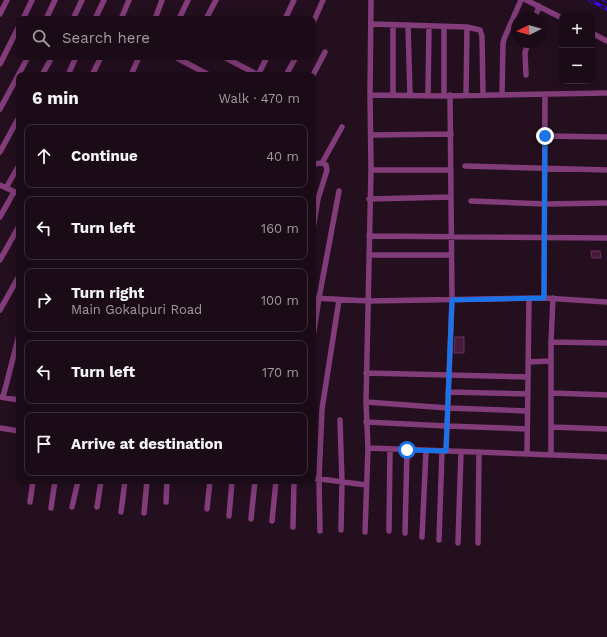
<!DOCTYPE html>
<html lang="en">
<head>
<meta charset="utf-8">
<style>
  :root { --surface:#1b0b17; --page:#281924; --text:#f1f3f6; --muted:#a09ba1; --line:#392b36 }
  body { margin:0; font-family:"Work Sans",sans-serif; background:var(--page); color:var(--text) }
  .controls { position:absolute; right:12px; top:12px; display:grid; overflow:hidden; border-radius:8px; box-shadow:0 2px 10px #0003 }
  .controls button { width:36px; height:36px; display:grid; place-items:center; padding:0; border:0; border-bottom:1px solid var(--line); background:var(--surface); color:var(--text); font:20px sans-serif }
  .compass { position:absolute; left:511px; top:12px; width:36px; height:36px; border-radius:50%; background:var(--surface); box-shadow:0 2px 10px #0003; rotate:265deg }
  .stop { position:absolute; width:12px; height:12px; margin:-9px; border:3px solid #1a73e8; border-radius:50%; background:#fff }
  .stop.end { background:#1a73e8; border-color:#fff; box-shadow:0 1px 4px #0008 }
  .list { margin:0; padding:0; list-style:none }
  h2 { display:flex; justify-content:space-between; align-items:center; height:52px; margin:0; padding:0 16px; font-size:17px }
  h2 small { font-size:13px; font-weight:400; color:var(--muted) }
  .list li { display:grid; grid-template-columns:26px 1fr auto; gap:12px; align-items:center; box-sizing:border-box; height:64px; margin:0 8px 8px; padding:0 8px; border:1px solid var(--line); border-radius:8px }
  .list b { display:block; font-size:15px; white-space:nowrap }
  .list p { margin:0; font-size:13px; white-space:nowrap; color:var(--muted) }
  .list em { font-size:13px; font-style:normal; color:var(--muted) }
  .icon { flex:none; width:22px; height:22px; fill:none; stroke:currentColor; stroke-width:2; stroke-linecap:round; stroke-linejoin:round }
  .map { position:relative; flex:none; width:607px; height:637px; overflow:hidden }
  .search { position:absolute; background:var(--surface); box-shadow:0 2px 10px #0003; left:16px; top:16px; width:300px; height:44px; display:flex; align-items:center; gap:10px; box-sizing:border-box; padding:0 14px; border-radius:8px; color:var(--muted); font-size:15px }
  .panel { position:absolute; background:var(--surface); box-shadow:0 2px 10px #0003; left:16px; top:72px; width:300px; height:412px; border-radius:8px }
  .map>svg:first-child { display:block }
</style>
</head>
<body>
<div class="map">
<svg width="607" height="637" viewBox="0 0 607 637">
  <rect width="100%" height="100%" fill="#240f1f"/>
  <path fill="#441c39" stroke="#6f2f5d" d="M 591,251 L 600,251 L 601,258 L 592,258 Z
    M 455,337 L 464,337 L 464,353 L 454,353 Z"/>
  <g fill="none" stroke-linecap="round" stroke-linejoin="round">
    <path stroke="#813c79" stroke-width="5.5" d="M 526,0 L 562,18
      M 0,14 L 7,0
      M 535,18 L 539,6
      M 23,19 L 32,0
      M 46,19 L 55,0
      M 73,19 L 82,0
      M 95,19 L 104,0
      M 121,19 L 129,0
      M 155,19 L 162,0
      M 179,19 L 188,0
      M 206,19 L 216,0
      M 285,19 L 294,0
      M 313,23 L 323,0
      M 371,24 L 467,27 L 480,30 L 482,36 L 483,95
      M 408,25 L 410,95
      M 444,27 L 444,96
      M 592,33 L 607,41
      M 175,57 L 209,75
      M 224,57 L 258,75
      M 0,64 L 19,26
      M 42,75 L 52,57
      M 68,75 L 76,57
      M 92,75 L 101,57
      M 131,75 L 139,57
      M 258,75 L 267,57
      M 286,75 L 296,57
      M 313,75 L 325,52
      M 526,75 L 525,53 L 528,42
      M 393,94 L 393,25
      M 370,95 L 444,96 L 607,93
      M 428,95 L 429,26
      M 466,95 L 467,27
      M 502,95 L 503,44 L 504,39 L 521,0
      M 0,109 L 28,57
      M 371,135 L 451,134
      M 545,136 L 607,137
      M 0,152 L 19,117
      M 322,163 L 342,127
      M 313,164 L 322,163 L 326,165 L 327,170 L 318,199 L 313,229
      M 465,166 L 607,170
      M 371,170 L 451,170
      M 0,185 L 19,194
      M 6,188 L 19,165
      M 369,199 L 451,197
      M 471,201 L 545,204 L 607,203
      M 0,217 L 14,192
      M 369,236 L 607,238
      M 369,255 L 451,255
      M 0,260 L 19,226
      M 313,298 L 369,301 L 544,298 L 607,302
      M 544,298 L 545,95
      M 0,310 L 19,276
      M 313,337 L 319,298 L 339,191
      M 551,342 L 607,343
      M 528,362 L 551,361
      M 366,373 L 528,377
      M 448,392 L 528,394
      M 552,393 L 607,395
      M 0,397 L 19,400
      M 3,397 L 19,335
      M 366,402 L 448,408 L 527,411
      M 340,420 L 342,482 L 341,530
      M 366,422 L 447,426 L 527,429
      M 551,427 L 607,429
      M 0,428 L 19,431
      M 368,448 L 607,457
      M 446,451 L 452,300 L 450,95
      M 527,454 L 529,298
      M 551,455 L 551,342 L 553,298
      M 313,478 L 366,485
      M 30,502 L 33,481
      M 166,502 L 167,481
      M 72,507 L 78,481
      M 97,507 L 101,481
      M 51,508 L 55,481
      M 207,509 L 210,481
      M 121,512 L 125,481
      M 144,513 L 147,481
      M 229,516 L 232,481
      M 251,519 L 255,481
      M 272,521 L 276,481
      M 293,527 L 294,481
      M 320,531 L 319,479 L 322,409 L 339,300
      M 389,531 L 390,449
      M 365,532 L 368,448 L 366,402 L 371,170 L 370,95 L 371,0
      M 405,533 L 407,450
      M 422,537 L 426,450
      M 439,540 L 442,451
      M 458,543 L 461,452
      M 478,543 L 479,452"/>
    <defs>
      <path id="rail" d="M 590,0 L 607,9
        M 604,0 L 607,1"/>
    </defs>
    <use href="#rail" stroke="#350af4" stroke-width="3.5"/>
    <use href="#rail" stroke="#240f1f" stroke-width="2" stroke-dasharray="6" stroke-linecap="butt"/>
  </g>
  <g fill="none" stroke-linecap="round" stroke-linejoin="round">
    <path stroke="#1a73e8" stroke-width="5" d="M 407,450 L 446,451 L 452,300 L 544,298 L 545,136"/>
  </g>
</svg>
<div class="controls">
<button>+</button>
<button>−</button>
</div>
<svg class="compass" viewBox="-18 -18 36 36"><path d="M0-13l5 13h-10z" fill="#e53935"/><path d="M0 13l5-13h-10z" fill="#a09ba1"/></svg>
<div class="stop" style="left:407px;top:450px"></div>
<div class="stop end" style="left:545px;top:136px"></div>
<div class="search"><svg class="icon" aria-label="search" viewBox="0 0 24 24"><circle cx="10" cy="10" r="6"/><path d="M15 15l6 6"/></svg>Search here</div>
<section class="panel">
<h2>6 min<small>Walk · 470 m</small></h2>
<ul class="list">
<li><svg class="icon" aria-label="ahead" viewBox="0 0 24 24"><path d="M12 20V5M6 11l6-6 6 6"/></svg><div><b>Continue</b></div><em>40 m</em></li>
<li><svg class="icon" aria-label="left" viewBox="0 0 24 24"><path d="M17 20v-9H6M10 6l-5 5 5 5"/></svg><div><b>Turn left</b></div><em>160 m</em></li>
<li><svg class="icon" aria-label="right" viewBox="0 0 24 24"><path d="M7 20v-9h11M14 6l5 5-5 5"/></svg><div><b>Turn right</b><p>Main Gokalpuri Road</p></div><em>100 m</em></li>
<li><svg class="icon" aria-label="left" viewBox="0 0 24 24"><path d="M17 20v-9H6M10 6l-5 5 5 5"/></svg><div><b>Turn left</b></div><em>170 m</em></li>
<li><svg class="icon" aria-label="arrive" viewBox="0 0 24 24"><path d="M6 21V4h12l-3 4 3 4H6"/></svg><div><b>Arrive at destination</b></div></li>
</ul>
</section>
</div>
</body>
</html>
